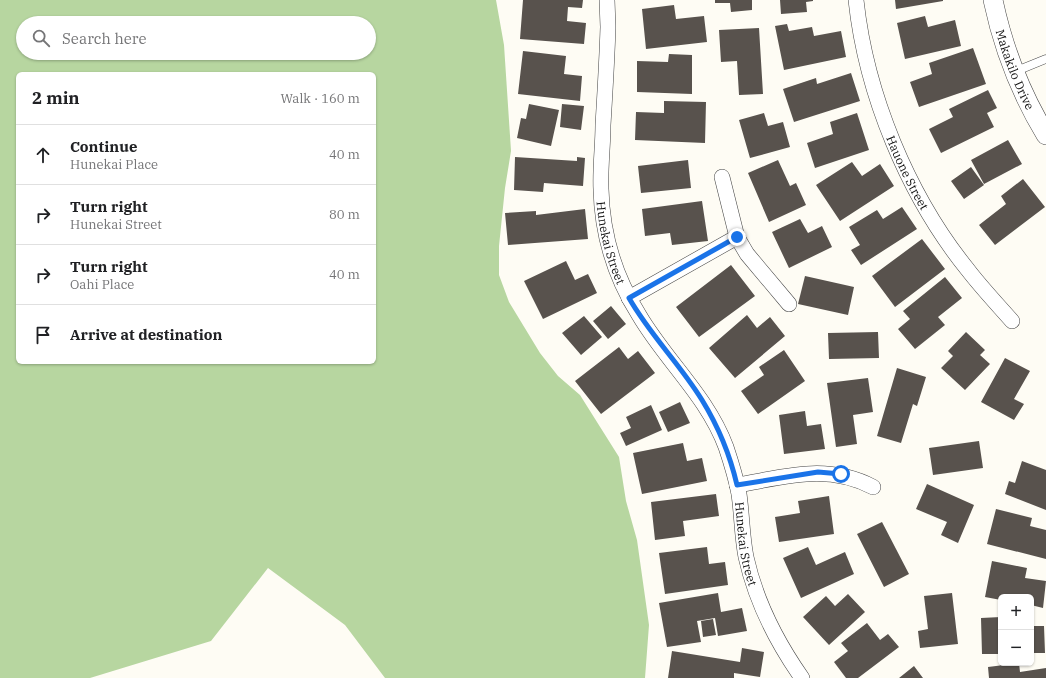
<!DOCTYPE html>
<html lang="en">
<head>
<meta charset="utf-8">
<style>
  :root { --surface:#fff; --page:#f2f2f2; --text:#202124; --muted:#757577; --line:#e0e0e0 }
  body { margin:0; font-family:"IBM Plex Serif",serif; background:var(--page); color:var(--text) }
  .controls { position:absolute; right:12px; bottom:12px; display:grid; overflow:hidden; border-radius:6px; box-shadow:0 1px 3px #0004 }
  .controls button { width:36px; height:36px; display:grid; place-items:center; padding:0; border:0; border-bottom:1px solid var(--line); background:var(--surface); color:var(--text); font:20px sans-serif }
  .stop { position:absolute; width:12px; height:12px; margin:-9px; border:3px solid #1a73e8; border-radius:50%; background:#fff }
  .stop.end { background:#1a73e8; border-color:#fff; box-shadow:0 1px 4px #0008 }
  .list { margin:0; padding:0; list-style:none }
  h2 { display:flex; justify-content:space-between; align-items:center; height:52px; margin:0; padding:0 16px; font-size:17px }
  h2 small { font-size:13px; font-weight:400; color:var(--muted) }
  .list li { display:grid; grid-template-columns:26px 1fr auto; gap:12px; align-items:center; box-sizing:border-box; height:60px; padding:0 16px; border-top:1px solid var(--line) }
  .list b { display:block; font-size:15px; white-space:nowrap }
  .list p { margin:0; font-size:13px; white-space:nowrap; color:var(--muted) }
  .list em { font-size:13px; font-style:normal; color:var(--muted) }
  .icon { flex:none; width:22px; height:22px; fill:none; stroke:currentColor; stroke-width:2; stroke-linecap:round; stroke-linejoin:round }
  .map { position:relative; flex:none; width:1046px; height:678px; overflow:hidden }
  .search { position:absolute; background:var(--surface); box-shadow:0 1px 3px #0004; left:16px; top:16px; width:360px; height:44px; display:flex; align-items:center; gap:10px; box-sizing:border-box; padding:0 14px; border-radius:22px; color:var(--muted); font-size:15px }
  .panel { position:absolute; background:var(--surface); box-shadow:0 1px 3px #0004; left:16px; top:72px; width:360px; height:292px; border-radius:6px }
  .map>svg:first-child { display:block }
</style>
</head>
<body>
<div class="map">
<svg width="1046" height="678" viewBox="0 0 1046 678">
  <rect width="100%" height="100%" fill="#fefcf4"/>
  <path fill="#b7d6a0" fill-rule="evenodd" d="M 0,0 L 496,0 L 504,45 L 511,151 L 505,188 L 499,246 L 499,275 L 509,302 L 540,353 L 558,376 L 580,395 L 619,457 L 626,501 L 637,540 L 649,625 L 645,678 L 385,678 L 345,625 L 268,568 L 211,641 L 90,678 L 0,678 ZM 23,23 L 369,23 L 369,53 L 23,53 ZM 18,74 L 374,74 L 374,362 L 18,362 Z"/>
  <path fill="#58524d" d="M 523,0 L 583,0 L 582,8 L 568,7 L 567,21 L 586,23 L 584,44 L 520,39 Z
    M 715,0 L 752,0 L 752,10 L 731,12 L 730,3 L 715,3 Z
    M 780,0 L 813,0 L 813,1 L 806,2 L 807,12 L 781,14 Z
    M 895,0 L 943,0 L 943,1 L 896,9 Z
    M 674,5 L 676,19 L 704,16 L 707,42 L 646,49 L 642,9 Z
    M 925,16 L 928,27 L 955,20 L 961,46 L 905,59 L 897,23 Z
    M 787,24 L 789,31 L 812,27 L 814,36 L 841,31 L 846,57 L 784,70 L 775,26 Z
    M 759,28 L 763,94 L 739,95 L 737,61 L 721,62 L 719,30 Z
    M 973,48 L 986,84 L 919,107 L 910,82 L 932,74 L 929,63 Z
    M 523,51 L 566,56 L 564,74 L 582,76 L 580,101 L 518,94 Z
    M 669,54 L 692,55 L 692,94 L 637,92 L 637,61 L 668,62 Z
    M 851,73 L 860,101 L 794,122 L 783,89 L 816,78 L 817,84 Z
    M 988,90 L 997,108 L 987,113 L 994,127 L 941,153 L 929,129 L 953,117 L 949,109 Z
    M 664,101 L 706,102 L 705,143 L 635,140 L 636,112 L 664,113 Z
    M 529,104 L 559,110 L 551,146 L 517,138 L 521,118 L 526,119 Z
    M 562,104 L 584,106 L 581,130 L 560,127 Z
    M 764,113 L 768,126 L 783,122 L 790,147 L 750,158 L 739,120 Z
    M 857,113 L 869,150 L 815,168 L 807,143 L 833,134 L 830,122 Z
    M 1008,140 L 1022,164 L 984,184 L 971,160 Z
    M 515,157 L 577,161 L 577,157 L 585,158 L 583,186 L 544,183 L 543,192 L 514,190 Z
    M 688,160 L 691,188 L 641,193 L 638,166 Z
    M 778,160 L 790,186 L 796,183 L 806,205 L 769,222 L 748,173 Z
    M 852,162 L 862,176 L 880,164 L 894,186 L 840,221 L 816,185 Z
    M 971,167 L 984,185 L 964,199 L 951,181 Z
    M 1023,179 L 1045,207 L 995,245 L 979,225 L 1006,204 L 1001,196 Z
    M 702,201 L 708,241 L 672,245 L 670,233 L 645,236 L 642,209 Z
    M 902,207 L 917,229 L 861,265 L 851,250 L 860,245 L 849,227 L 877,210 L 883,219 Z
    M 585,209 L 588,239 L 508,245 L 505,213 L 536,211 L 536,215 Z
    M 800,219 L 808,233 L 822,226 L 832,247 L 789,268 L 772,232 Z
    M 922,239 L 945,269 L 895,307 L 872,276 Z
    M 566,261 L 575,280 L 588,274 L 597,293 L 543,319 L 524,281 Z
    M 731,265 L 755,296 L 699,337 L 676,307 Z
    M 805,276 L 854,287 L 848,315 L 798,304 Z
    M 945,277 L 962,298 L 938,317 L 945,325 L 915,349 L 898,329 L 910,319 L 903,311 Z
    M 611,306 L 626,324 L 608,339 L 593,321 Z
    M 747,315 L 757,328 L 770,317 L 785,336 L 735,378 L 709,348 Z
    M 584,316 L 602,337 L 581,355 L 562,333 Z
    M 878,332 L 879,358 L 829,359 L 828,333 Z
    M 966,332 L 985,350 L 980,355 L 990,364 L 965,390 L 941,368 L 953,356 L 948,351 Z
    M 619,347 L 628,359 L 638,351 L 655,373 L 601,414 L 575,381 Z
    M 784,350 L 805,381 L 758,414 L 741,391 L 764,375 L 759,367 Z
    M 1005,358 L 1030,371 L 1014,399 L 1024,404 L 1014,420 L 981,402 Z
    M 897,368 L 926,377 L 917,406 L 913,404 L 901,443 L 877,436 Z
    M 868,378 L 873,412 L 853,415 L 857,444 L 836,447 L 827,383 Z
    M 680,402 L 690,423 L 668,432 L 659,412 Z
    M 651,405 L 662,430 L 626,446 L 620,433 L 631,428 L 626,417 Z
    M 805,411 L 807,426 L 821,424 L 825,449 L 784,454 L 779,415 Z
    M 979,441 L 983,468 L 933,475 L 929,448 Z
    M 683,443 L 687,461 L 702,458 L 707,481 L 642,494 L 633,453 Z
    M 1022,461 L 1046,470 L 1046,510 L 1005,494 L 1009,481 L 1015,483 Z
    M 927,484 L 974,505 L 958,543 L 941,535 L 947,522 L 916,509 Z
    M 716,494 L 719,516 L 683,521 L 685,536 L 655,540 L 651,502 Z
    M 829,496 L 834,534 L 779,542 L 775,517 L 800,513 L 798,501 Z
    M 996,509 L 1032,518 L 1030,526 L 1046,530 L 1046,559 L 987,544 Z
    M 882,522 L 909,574 L 884,587 L 857,534 Z
    M 707,547 L 709,564 L 725,562 L 728,585 L 665,594 L 659,553 Z
    M 808,547 L 816,565 L 845,552 L 854,574 L 801,598 L 783,558 Z
    M 992,561 L 1027,568 L 1025,578 L 1046,581 L 1043,608 L 1031,605 L 1031,597 L 1001,597 L 1001,600 L 985,597 Z
    M 718,593 L 721,612 L 742,608 L 747,631 L 718,636 L 715,618 L 697,621 L 701,642 L 667,647 L 659,603 Z
    M 952,593 L 958,644 L 920,648 L 918,631 L 928,629 L 924,596 Z
    M 848,594 L 865,612 L 829,645 L 803,617 L 826,596 L 835,606 Z
    M 1001,617 L 1001,654 L 982,654 L 981,618 Z
    M 713,619 L 716,635 L 703,637 L 701,621 Z
    M 867,623 L 880,640 L 888,634 L 899,647 L 858,678 L 846,678 L 834,662 L 848,651 L 841,643 Z
    M 1031,626 L 1044,626 L 1045,653 L 1031,653 Z
    M 742,648 L 764,652 L 760,677 L 734,673 L 734,678 L 668,678 L 672,651 L 740,662 Z
    M 1019,663 L 1020,672 L 1046,668 L 1046,678 L 989,678 L 988,667 Z
    M 914,666 L 923,678 L 899,678 Z"/>
  <g fill="none" stroke-linecap="round" stroke-linejoin="round">
    <defs>
      <path id="service" d="M 1014,72 L 1046,59"/>
      <g id="minor">
        <path id="s1" d="M 607,0 L 608,27 C 607,60 605,92 603,125 C 603,146 600,168 601,189 C 602,234 615,277 639,315 C 666,361 707,396 726,447 C 731,462 736,478 739,494 C 742,515 742,537 746,557 C 756,602 776,641 802,678"/>
        <path id="s2" d="M 856,0 C 866,94 908,196 968,270 C 981,287 997,304 1012,321"/>
        <path d="M 722,177 L 737,237 L 747,254 L 789,304"/>
        <path d="M 629,298 L 737,237"/>
        <path d="M 737,485 C 786,477 826,463 873,487"/>
      </g>
      <g id="tertiary">
        <path id="s3" d="M 993,0 C 1003,47 1021,94 1046,135"/>
      </g>
    </defs>
    <use href="#service" stroke="#434343" stroke-width="9"/>
    <use href="#minor" stroke="#434343" stroke-width="16"/>
    <use href="#tertiary" stroke="#434343" stroke-width="20"/>
    <use href="#service" stroke="#fff" stroke-width="8"/>
    <use href="#minor" stroke="#fff" stroke-width="15"/>
    <use href="#tertiary" stroke="#fff" stroke-width="19"/>
  </g>
  <g fill="none" stroke-linecap="round" stroke-linejoin="round">
    <path stroke="#1a73e8" stroke-width="5" d="M 737,237 L 629,298 C 650,335 680,364 702,400 C 718,426 730,455 737,485 L 818,472 L 841,474"/>
  </g>
  <g text-anchor="middle" dominant-baseline="central" stroke-width="4" stroke-linejoin="round" paint-order="stroke">
    <g font-size="12" fill="#101010" stroke="#fff">
      <text stroke="none"><textPath href="#s3" startOffset="73">Makakilo Drive</textPath></text>
      <text stroke="none"><textPath href="#s2" startOffset="181">Hauone Street</textPath></text>
      <text stroke="none"><textPath href="#s1" startOffset="244">Hunekai Street</textPath></text>
      <text stroke="none"><textPath href="#s1" startOffset="580">Hunekai Street</textPath></text>
    </g>
  </g>
</svg>
<div class="controls">
<button>+</button>
<button>−</button>
</div>
<div class="stop" style="left:841px;top:474px"></div>
<div class="stop end" style="left:737px;top:237px"></div>
<div class="search"><svg class="icon" aria-label="search" viewBox="0 0 24 24"><circle cx="10" cy="10" r="6"/><path d="M15 15l6 6"/></svg>Search here</div>
<section class="panel">
<h2>2 min<small>Walk · 160 m</small></h2>
<ul class="list">
<li><svg class="icon" aria-label="ahead" viewBox="0 0 24 24"><path d="M12 20V5M6 11l6-6 6 6"/></svg><div><b>Continue</b><p>Hunekai Place</p></div><em>40 m</em></li>
<li><svg class="icon" aria-label="right" viewBox="0 0 24 24"><path d="M7 20v-9h11M14 6l5 5-5 5"/></svg><div><b>Turn right</b><p>Hunekai Street</p></div><em>80 m</em></li>
<li><svg class="icon" aria-label="right" viewBox="0 0 24 24"><path d="M7 20v-9h11M14 6l5 5-5 5"/></svg><div><b>Turn right</b><p>Oahi Place</p></div><em>40 m</em></li>
<li><svg class="icon" aria-label="arrive" viewBox="0 0 24 24"><path d="M6 21V4h12l-3 4 3 4H6"/></svg><div><b>Arrive at destination</b></div></li>
</ul>
</section>
</div>
</body>
</html>
